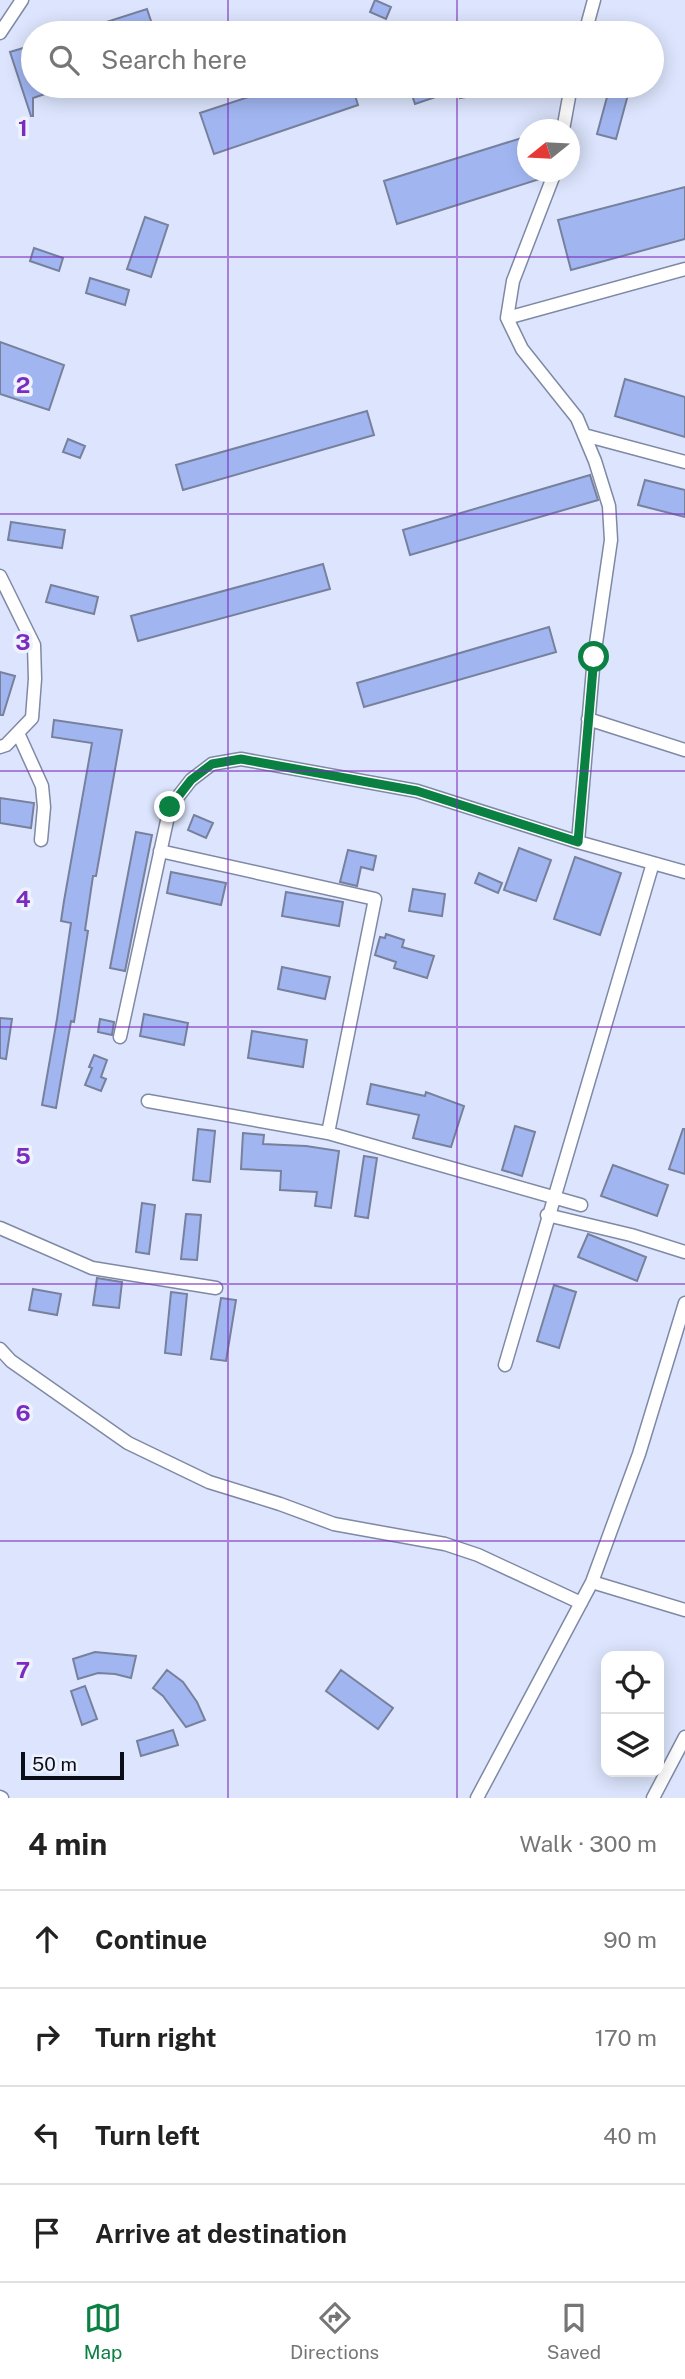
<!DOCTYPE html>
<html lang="en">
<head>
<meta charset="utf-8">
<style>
  :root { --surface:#fff; --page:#f6f6f6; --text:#222; --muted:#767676; --line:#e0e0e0; --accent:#0b8043 }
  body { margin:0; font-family:"Public Sans",sans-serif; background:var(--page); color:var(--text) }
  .controls { position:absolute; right:21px; bottom:21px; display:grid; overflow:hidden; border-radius:14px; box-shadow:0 4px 18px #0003 }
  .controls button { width:63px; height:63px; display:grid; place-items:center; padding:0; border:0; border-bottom:2px solid var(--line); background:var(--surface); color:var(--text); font:35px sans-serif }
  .compass { position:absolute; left:517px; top:119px; width:63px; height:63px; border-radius:50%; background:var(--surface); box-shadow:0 4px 18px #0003; rotate:252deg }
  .scale { position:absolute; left:21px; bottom:18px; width:103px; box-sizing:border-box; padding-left:7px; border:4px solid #0a0d17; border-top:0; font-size:19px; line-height:24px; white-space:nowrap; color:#0a0d17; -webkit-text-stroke:5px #eef2ff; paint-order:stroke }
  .stop { position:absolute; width:21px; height:21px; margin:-16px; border:5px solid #0b8043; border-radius:50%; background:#fff }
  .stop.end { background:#0b8043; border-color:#fff; box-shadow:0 2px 7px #0008 }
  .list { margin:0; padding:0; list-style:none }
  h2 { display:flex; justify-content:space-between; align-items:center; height:91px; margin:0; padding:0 28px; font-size:30px }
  h2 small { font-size:23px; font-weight:400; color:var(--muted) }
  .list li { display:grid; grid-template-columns:46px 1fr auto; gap:21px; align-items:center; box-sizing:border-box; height:98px; padding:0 28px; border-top:2px solid var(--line) }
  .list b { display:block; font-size:26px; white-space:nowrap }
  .list em { font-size:23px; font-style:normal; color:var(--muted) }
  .icon { flex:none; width:38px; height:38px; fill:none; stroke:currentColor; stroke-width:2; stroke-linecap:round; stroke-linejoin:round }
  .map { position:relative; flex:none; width:685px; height:1798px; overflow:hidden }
  .search { position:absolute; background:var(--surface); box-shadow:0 4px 18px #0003; left:21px; right:21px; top:21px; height:77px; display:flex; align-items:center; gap:18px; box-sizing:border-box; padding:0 24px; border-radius:38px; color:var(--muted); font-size:26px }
  .sheet { height:483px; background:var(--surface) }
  nav { display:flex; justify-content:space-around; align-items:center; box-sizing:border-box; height:98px; border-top:2px solid var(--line); background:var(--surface); font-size:19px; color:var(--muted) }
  nav a { display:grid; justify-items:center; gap:4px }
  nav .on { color:var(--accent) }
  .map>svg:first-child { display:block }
</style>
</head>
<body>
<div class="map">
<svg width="685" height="1798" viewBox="0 0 685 1798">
  <rect width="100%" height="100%" fill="#dce5fd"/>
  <path fill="#a1b6f1" stroke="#77809c" stroke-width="2" d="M 375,0 L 391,7 L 386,19 L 370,12 Z
    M 147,9 L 155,33 L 79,33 L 78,31 Z
    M 33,45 L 33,86 L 63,86 L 63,88 L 33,98 L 33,116 L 31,116 L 10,52 Z
    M 282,86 L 352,86 L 358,105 L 214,154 L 200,113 Z
    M 409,86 L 495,86 L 495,92 L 460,98 L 459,89 L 415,104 Z
    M 610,86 L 629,91 L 616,139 L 597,134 Z
    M 528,136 L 528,172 L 546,172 L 543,178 L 397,224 L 384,181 Z
    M 685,187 L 685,239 L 571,270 L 558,220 Z
    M 145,217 L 168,225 L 151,277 L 127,269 Z
    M 34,248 L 63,258 L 59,271 L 30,261 Z
    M 90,278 L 129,290 L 125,305 L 86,293 Z
    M 0,342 L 64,365 L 49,410 L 0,394 Z
    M 625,379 L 685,397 L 685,437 L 615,416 Z
    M 367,411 L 374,435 L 183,490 L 176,465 Z
    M 68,439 L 85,446 L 80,458 L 63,452 Z
    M 590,475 L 598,500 L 410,555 L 403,530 Z
    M 645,480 L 685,490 L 685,517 L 638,505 Z
    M 11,522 L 65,530 L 62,548 L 8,540 Z
    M 323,564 L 330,589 L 138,641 L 131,616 Z
    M 51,585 L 98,597 L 94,614 L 46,602 Z
    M 549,627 L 556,652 L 364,707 L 357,683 Z
    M 0,672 L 15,676 L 3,715 L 0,715 Z
    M 54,720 L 122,730 L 96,876 L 93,876 L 85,930 L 88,931 L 74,1022 L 71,1021 L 56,1108 L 42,1105 L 57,1019 L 71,923 L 61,921 L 64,901 L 92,743 L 52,737 Z
    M 0,798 L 34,803 L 31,828 L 0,823 Z
    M 194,815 L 213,823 L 206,838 L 188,830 Z
    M 136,832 L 152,835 L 125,971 L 110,968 Z
    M 519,848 L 551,860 L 536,901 L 504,890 Z
    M 348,850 L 376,856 L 373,870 L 361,867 L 357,886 L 340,882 Z
    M 575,857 L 621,873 L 600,935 L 554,919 Z
    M 171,872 L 226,883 L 221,905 L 167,893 Z
    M 479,873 L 502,883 L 498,893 L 475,883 Z
    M 413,889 L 445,894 L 442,916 L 409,911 Z
    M 286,892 L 343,902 L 339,926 L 282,916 Z
    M 386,934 L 404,940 L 402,947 L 434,956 L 427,978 L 394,968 L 396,962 L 375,955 L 380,937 L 385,938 Z
    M 282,967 L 330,977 L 325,999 L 278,989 Z
    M 144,1014 L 188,1023 L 184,1045 L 140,1036 Z
    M 0,1018 L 12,1019 L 6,1059 L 0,1058 Z
    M 100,1019 L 114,1022 L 112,1035 L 98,1032 Z
    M 252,1031 L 307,1040 L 303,1067 L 248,1058 Z
    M 94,1055 L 107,1060 L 101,1077 L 106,1079 L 101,1091 L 85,1085 L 92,1068 L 89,1067 Z
    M 371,1084 L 425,1096 L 426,1092 L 464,1106 L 451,1147 L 413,1138 L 419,1115 L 367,1104 Z
    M 515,1126 L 535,1132 L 522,1176 L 502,1170 Z
    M 198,1129 L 215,1131 L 210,1182 L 193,1180 Z
    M 683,1129 L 685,1129 L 685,1174 L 669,1169 Z
    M 243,1133 L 264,1135 L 263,1144 L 306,1146 L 339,1151 L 331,1208 L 315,1206 L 317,1192 L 280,1190 L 281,1171 L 241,1169 Z
    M 364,1156 L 377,1158 L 368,1218 L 355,1216 Z
    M 613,1165 L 668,1185 L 657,1216 L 601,1196 Z
    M 142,1203 L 155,1205 L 149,1254 L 136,1252 Z
    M 186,1214 L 201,1215 L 197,1260 L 181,1259 Z
    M 588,1234 L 646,1257 L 637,1281 L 578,1257 Z
    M 97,1278 L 122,1282 L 119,1308 L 93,1305 Z
    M 554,1285 L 576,1292 L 559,1348 L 537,1341 Z
    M 33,1289 L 61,1294 L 57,1315 L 29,1310 Z
    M 171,1292 L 187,1294 L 181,1355 L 165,1353 Z
    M 221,1298 L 236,1300 L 226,1361 L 211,1359 Z
    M 95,1652 L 136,1656 L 131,1678 L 115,1674 L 98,1673 L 78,1679 L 73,1659 Z
    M 167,1670 L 183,1682 L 197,1702 L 205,1720 L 186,1727 L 163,1696 L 153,1688 Z
    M 341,1670 L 393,1708 L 378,1729 L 326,1691 Z
    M 85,1686 L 97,1719 L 82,1725 L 71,1691 Z
    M 173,1730 L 178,1745 L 141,1756 L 137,1741 Z"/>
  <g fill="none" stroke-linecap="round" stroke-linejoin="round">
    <defs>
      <path id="street" d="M 0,33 L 22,0
        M 585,33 L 594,0
        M 563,130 L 571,86
        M 555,172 L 513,281 L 507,318 L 522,349 L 577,418 L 595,461 L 609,506 L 611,540 L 594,657 L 578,842
        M 507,318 L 685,269
        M 584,435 L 685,462
        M 0,576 L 34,645 L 35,679 L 32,718 L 6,745 L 0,747
        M 588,719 L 685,750
        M 18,733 L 42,786 L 44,807 L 41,840
        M 160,851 L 375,899 L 328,1133
        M 120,1037 L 170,807 L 191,780 L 212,764 L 241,759 L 417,791 L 578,842 L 685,872
        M 148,1101 L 328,1133 L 581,1205
        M 547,1215 L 631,1235 L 685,1252
        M 0,1228 L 92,1268 L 216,1288
        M 685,1303 L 639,1454 L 592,1582 L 685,1610
        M 0,1349 L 11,1361 L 128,1443 L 209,1482 L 280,1504 L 334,1524 L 445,1544 L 478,1555 L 581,1603
        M 505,1365 L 653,863
        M 0,1797 L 2,1798
        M 477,1798 L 592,1582
        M 653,1798 L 685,1737"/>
    </defs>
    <use href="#street" stroke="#7f89a5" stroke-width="15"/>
    <use href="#street" stroke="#fff" stroke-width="12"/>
  </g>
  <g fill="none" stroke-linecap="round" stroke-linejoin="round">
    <path stroke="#0b8043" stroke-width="9" d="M 170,807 L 191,780 L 212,764 L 241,759 L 417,791 L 578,842 L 594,657"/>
  </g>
  <path fill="none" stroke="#7b2cbf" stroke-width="2" stroke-opacity="0.55" d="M 228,0 L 228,33M 457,0 L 457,33M 228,86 L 228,1798M 457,86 L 457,1798M 0,257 L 685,257M 0,514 L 685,514M 0,771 L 685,771M 0,1027 L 685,1027M 0,1284 L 685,1284M 0,1541 L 685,1541"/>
  <g font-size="23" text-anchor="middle" font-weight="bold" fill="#7b2cbf" stroke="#eef2ff" stroke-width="7" stroke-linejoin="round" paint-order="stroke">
    <text x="23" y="136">1</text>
    <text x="23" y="393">2</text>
    <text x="23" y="650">3</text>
    <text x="23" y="907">4</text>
    <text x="23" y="1164">5</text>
    <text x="23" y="1421">6</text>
    <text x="23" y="1678">7</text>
  </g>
</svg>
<div class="controls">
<button><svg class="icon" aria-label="locate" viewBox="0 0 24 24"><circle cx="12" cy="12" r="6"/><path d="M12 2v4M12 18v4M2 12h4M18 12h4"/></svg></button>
<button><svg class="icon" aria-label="layers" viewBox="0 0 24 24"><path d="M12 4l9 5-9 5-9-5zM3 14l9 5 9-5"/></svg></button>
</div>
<svg class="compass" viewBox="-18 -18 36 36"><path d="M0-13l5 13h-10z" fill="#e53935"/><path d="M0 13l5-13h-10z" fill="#767676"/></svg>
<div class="scale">50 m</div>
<div class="stop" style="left:594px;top:657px"></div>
<div class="stop end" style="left:170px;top:807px"></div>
<div class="search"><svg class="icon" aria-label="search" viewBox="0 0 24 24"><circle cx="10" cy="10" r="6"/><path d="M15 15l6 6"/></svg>Search here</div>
</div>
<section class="sheet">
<h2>4 min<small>Walk · 300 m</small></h2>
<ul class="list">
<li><svg class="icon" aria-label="ahead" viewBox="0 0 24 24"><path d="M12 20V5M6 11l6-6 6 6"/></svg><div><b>Continue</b></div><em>90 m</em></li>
<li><svg class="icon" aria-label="right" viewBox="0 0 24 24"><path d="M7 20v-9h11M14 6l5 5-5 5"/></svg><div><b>Turn right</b></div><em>170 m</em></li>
<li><svg class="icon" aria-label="left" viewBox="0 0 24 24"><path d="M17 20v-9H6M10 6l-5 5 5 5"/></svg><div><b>Turn left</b></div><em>40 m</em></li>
<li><svg class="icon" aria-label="arrive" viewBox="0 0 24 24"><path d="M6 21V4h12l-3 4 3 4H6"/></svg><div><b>Arrive at destination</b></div></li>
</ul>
</section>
<nav>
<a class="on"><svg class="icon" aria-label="map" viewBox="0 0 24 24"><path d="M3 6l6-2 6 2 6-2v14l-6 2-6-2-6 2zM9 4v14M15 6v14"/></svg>Map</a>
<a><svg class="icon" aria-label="directions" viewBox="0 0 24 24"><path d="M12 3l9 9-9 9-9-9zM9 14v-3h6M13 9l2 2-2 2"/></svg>Directions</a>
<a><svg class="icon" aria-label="saved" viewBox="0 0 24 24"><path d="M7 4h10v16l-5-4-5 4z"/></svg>Saved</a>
</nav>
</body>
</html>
